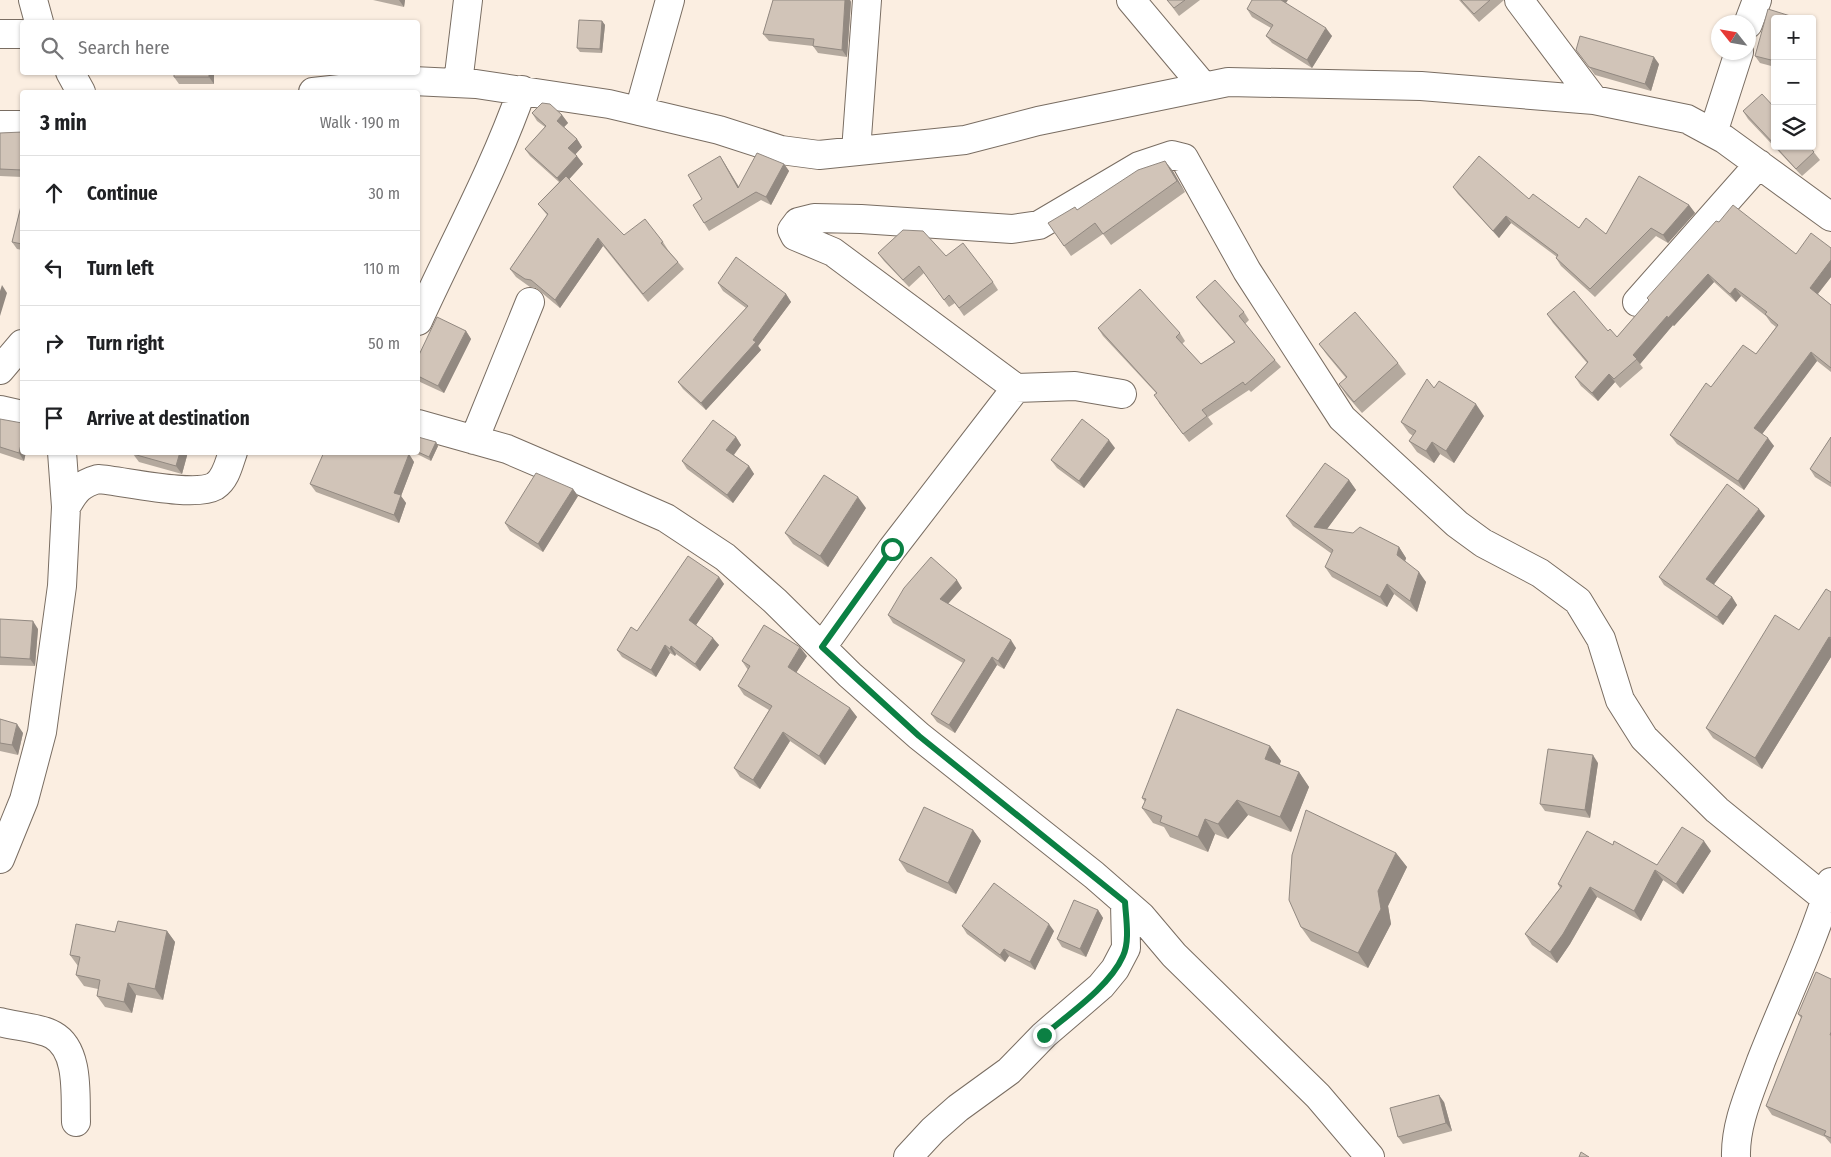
<!DOCTYPE html>
<html lang="en">
<head>
<meta charset="utf-8">
<style>
  :root { --surface:#fff; --page:#f2f2f2; --text:#202124; --muted:#757577; --line:#e0e0e0 }
  body { margin:0; font-family:"Fira Sans Condensed",sans-serif; background:var(--page); color:var(--text) }
  .controls { position:absolute; right:15px; top:15px; display:grid; overflow:hidden; border-radius:5px; box-shadow:0 1px 4px #0004 }
  .controls button { width:45px; height:45px; display:grid; place-items:center; padding:0; border:0; border-bottom:1px solid var(--line); background:var(--surface); color:var(--text); font:25px sans-serif }
  .compass { position:absolute; left:1711px; top:15px; width:45px; height:45px; border-radius:50%; background:var(--surface); box-shadow:0 1px 4px #0004; rotate:301deg }
  .stop { position:absolute; width:15px; height:15px; margin:-11px; border:4px solid #0b8043; border-radius:50%; background:#fff }
  .stop.end { background:#0b8043; border-color:#fff; box-shadow:0 1px 5px #0008 }
  .list { margin:0; padding:0; list-style:none }
  h2 { display:flex; justify-content:space-between; align-items:center; height:65px; margin:0; padding:0 20px; font-size:21px }
  h2 small { font-size:16px; font-weight:400; color:var(--muted) }
  .list li { display:grid; grid-template-columns:32px 1fr auto; gap:15px; align-items:center; box-sizing:border-box; height:75px; padding:0 20px; border-top:1px solid var(--line) }
  .list b { display:block; font-size:19px; white-space:nowrap }
  .list em { font-size:16px; font-style:normal; color:var(--muted) }
  .icon { flex:none; width:28px; height:28px; fill:none; stroke:currentColor; stroke-width:2; stroke-linecap:round; stroke-linejoin:round }
  .map { position:relative; flex:none; width:1831px; height:1157px; overflow:hidden }
  .search { position:absolute; background:var(--surface); box-shadow:0 1px 4px #0004; left:20px; top:20px; width:400px; height:55px; display:flex; align-items:center; gap:12px; box-sizing:border-box; padding:0 18px; border-radius:5px; color:var(--muted); font-size:19px }
  .panel { position:absolute; background:var(--surface); box-shadow:0 1px 4px #0004; left:20px; top:90px; width:400px; height:365px; border-radius:5px }
  .map>svg:first-child { display:block }
</style>
</head>
<body>
<div class="map">
<svg width="1831" height="1157" viewBox="0 0 1831 1157">
  <rect width="100%" height="100%" fill="#fbeee1"/>
  <g fill="none" stroke-linecap="round" stroke-linejoin="round">
    <defs>
      <path id="minor" d="M 33,0 L 39,22
        M 1131,0 L 1204,87
        M 1519,0 L 1594,100
        M 1748,24 L 1757,0
        M 0,34 L 22,34
        M 70,72 L 81,92
        M 458,83 L 468,0
        M 313,92 L 413,81 L 476,84 L 609,104 L 719,130 L 781,150 L 819,155 L 965,140 L 1038,121 L 1228,82 L 1421,86 L 1594,100 L 1687,119 L 1724,139 L 1831,217
        M 639,111 L 670,0
        M 0,125 L 22,125
        M 1713,133 L 1739,52
        M 856,151 L 867,0
        M 1637,302 L 1759,164
        M 418,321 C 453,244 494,170 522,90
        M 0,370 L 22,344
        M 1122,394 L 1075,386 L 1016,388 L 833,252 L 795,236 L 792,230 L 798,222 L 814,218 L 861,219 L 1012,229 L 1039,225 L 1139,166 L 1172,155 L 1184,158 L 1247,271 L 1342,418 L 1457,524 L 1483,543 L 1540,573 L 1578,601 L 1601,639 L 1620,700 L 1644,738 L 1717,810 L 1826,899
        M 0,410 L 22,415
        M 418,424 L 507,449 L 577,479 L 666,518 L 725,557 L 775,601 L 850,675 L 919,736 L 1094,875 L 1141,916 L 1174,955 L 1318,1096 L 1370,1157
        M 474,440 L 530,302
        M 66,507 C 75,491 80,484 98,479 C 124,481 194,498 215,486 C 226,479 229,463 233,452
        M 822,647 L 892,549 L 1016,388
        M 0,859 L 24,800 L 42,732 L 62,586 L 66,507 L 62,452
        M 0,1022 C 15,1026 41,1028 53,1035 C 80,1050 75,1096 76,1122
        M 908,1157 L 933,1130 L 958,1108 L 1009,1071 L 1044,1035 L 1101,986 L 1115,969 L 1126,948 L 1125,903
        M 1736,1157 C 1735,1124 1750,1092 1761,1061 C 1784,1002 1813,943 1831,882"/>
    </defs>
    <use href="#minor" stroke="#796d62" stroke-width="30"/>
    <use href="#minor" stroke="#fff" stroke-width="28"/>
  </g>
  <path fill="#b4a99e" d="M 373,0 L 405,0 L 404,7 Z
    M 773,0 L 850,0 L 851,2 L 847,57 L 818,53 L 813,46 L 769,41 L 763,34 Z
    M 1167,0 L 1200,0 L 1179,16 Z
    M 1459,0 L 1504,0 L 1479,22 Z
    M 1286,3 L 1332,36 L 1312,68 L 1272,43 L 1266,36 L 1271,28 L 1252,17 L 1247,9 Z
    M 1775,19 L 1775,67 L 1760,63 L 1755,56 Z
    M 602,21 L 605,25 L 602,53 L 580,52 L 577,48 Z
    M 1576,50 L 1659,64 L 1651,91 L 1595,75 Z
    M 137,72 L 214,72 L 214,84 L 179,84 L 174,77 L 174,73 L 137,74 Z
    M 1775,108 L 1775,146 L 1809,146 L 1820,160 L 1802,176 L 1748,119 L 1743,111 Z
    M 532,113 L 562,115 L 568,123 L 564,127 L 577,139 L 582,147 L 575,154 L 583,164 L 569,179 L 624,235 L 663,242 L 668,250 L 678,262 L 684,269 L 648,302 L 603,246 L 560,308 L 536,288 L 530,287 L 516,277 L 510,269 L 547,215 L 538,204 L 559,182 L 530,156 L 525,149 L 545,127 L 537,121 Z
    M 22,132 L 22,177 L 0,176 L 0,133 Z
    M 720,156 L 739,187 L 784,164 L 789,171 L 771,205 L 761,200 L 709,231 L 704,223 L 702,199 Z
    M 1165,161 L 1185,192 L 1111,245 L 1103,234 L 1071,256 L 1048,223 L 1077,210 Z
    M 1453,187 L 1529,199 L 1579,228 L 1606,234 L 1689,205 L 1695,213 L 1668,243 L 1656,236 L 1595,297 L 1561,266 L 1556,258 L 1557,257 L 1511,223 L 1499,238 L 1458,194 Z
    M 22,202 L 22,250 L 17,249 L 12,242 Z
    M 1719,222 L 1796,254 L 1831,248 L 1831,277 L 1818,294 L 1831,305 L 1831,372 L 1817,361 L 1762,434 L 1774,446 L 1744,490 L 1677,444 L 1670,435 L 1711,387 L 1756,354 L 1776,327 L 1771,323 L 1766,316 L 1741,296 L 1736,302 L 1714,282 L 1674,326 L 1673,325 L 1640,364 L 1643,368 L 1620,388 L 1615,382 L 1598,401 L 1581,386 L 1575,377 L 1587,363 L 1553,323 L 1547,314 L 1608,331 L 1617,337 L 1649,300 L 1647,298 Z
    M 878,253 L 946,256 L 993,282 L 998,290 L 964,316 L 955,303 L 949,307 L 924,273 L 909,287 L 884,261 Z
    M 718,283 L 786,294 L 791,302 L 758,346 L 761,350 L 706,410 L 683,389 L 678,382 L 746,308 L 723,291 Z
    M 1196,297 L 1244,312 L 1249,320 L 1245,324 L 1275,360 L 1281,367 L 1251,392 L 1249,390 L 1208,417 L 1213,424 L 1189,442 L 1159,403 L 1156,393 L 1103,336 L 1098,328 L 1180,333 L 1185,341 L 1182,344 L 1201,364 L 1234,342 L 1201,304 Z
    M 466,331 L 471,339 L 444,393 L 418,381 L 418,357 Z
    M 1319,344 L 1398,363 L 1406,374 L 1362,413 L 1347,396 L 1339,384 L 1346,378 L 1327,355 Z
    M 1434,388 L 1484,416 L 1454,463 L 1440,454 L 1434,463 L 1417,452 L 1409,441 L 1413,436 L 1409,433 L 1401,422 Z
    M 0,419 L 22,452 L 26,452 L 24,461 L 0,453 Z
    M 418,437 L 436,442 L 438,446 L 431,461 L 413,452 L 418,452 Z
    M 736,437 L 741,445 L 734,455 L 749,466 L 754,474 L 733,503 L 687,469 L 682,461 Z
    M 1831,437 L 1831,487 L 1815,477 L 1810,469 Z
    M 1115,448 L 1084,488 L 1057,468 L 1051,460 Z
    M 188,452 L 182,474 L 139,462 L 133,454 Z
    M 409,454 L 414,462 L 401,496 L 406,503 L 399,523 L 316,492 L 310,484 Z
    M 1349,480 L 1356,490 L 1327,529 L 1399,547 L 1406,558 L 1405,561 L 1426,582 L 1417,612 L 1394,594 L 1387,607 L 1332,577 L 1325,567 L 1332,554 L 1293,526 L 1286,516 Z
    M 573,489 L 578,496 L 543,552 L 510,531 L 505,523 Z
    M 866,508 L 828,567 L 793,544 L 785,533 Z
    M 1765,516 L 1713,585 L 1732,597 L 1737,605 L 1723,625 L 1664,585 L 1659,577 Z
    M 719,577 L 724,584 L 696,625 L 719,645 L 700,671 L 676,654 L 675,656 L 670,653 L 656,677 L 622,657 L 617,650 L 637,631 Z
    M 962,588 L 948,604 L 1016,648 L 1004,669 L 997,665 L 955,733 L 937,722 L 931,714 L 963,663 L 893,623 L 888,615 Z
    M 1831,592 L 1831,657 L 1762,769 L 1713,738 L 1706,728 L 1799,630 Z
    M 0,619 L 38,629 L 35,666 L 0,665 Z
    M 807,656 L 796,673 L 850,708 L 857,717 L 825,765 L 790,741 L 760,789 L 740,777 L 734,768 L 769,710 L 744,695 L 738,686 L 748,670 L 742,661 Z
    M 0,719 L 23,733 L 18,755 L 0,751 Z
    M 1270,746 L 1281,761 L 1279,765 L 1299,772 L 1309,787 L 1291,832 L 1248,815 L 1228,839 L 1215,834 L 1208,852 L 1170,837 L 1164,827 L 1153,823 L 1142,808 L 1145,802 L 1142,798 Z
    M 1598,763 L 1590,818 L 1545,811 L 1540,804 Z
    M 973,830 L 981,841 L 956,894 L 907,872 L 899,860 Z
    M 1613,845 L 1657,865 L 1711,851 L 1683,894 L 1663,880 L 1641,921 L 1597,897 L 1570,944 L 1557,963 L 1532,945 L 1525,934 L 1560,888 L 1558,884 Z
    M 1396,853 L 1407,867 L 1388,906 L 1391,924 L 1368,968 L 1311,941 L 1301,927 Z
    M 1098,910 L 1103,918 L 1086,957 L 1062,947 L 1057,939 Z
    M 962,926 L 1054,931 L 1035,970 L 1009,956 L 1005,962 L 967,934 Z
    M 167,931 L 175,942 L 163,1000 L 136,995 L 132,1013 L 105,1007 L 97,996 L 98,989 L 84,986 L 76,975 L 78,966 L 70,955 L 115,932 Z
    M 1831,979 L 1831,1144 L 1825,1137 L 1772,1115 L 1766,1106 L 1801,1018 L 1798,1014 Z
    M 1444,1102 L 1452,1131 L 1403,1144 L 1398,1137 Z"/>
  <path fill="#928981" d="M 399,0 L 405,0 L 404,7 Z
    M 845,0 L 850,0 L 851,2 L 847,57 L 842,50 Z
    M 1280,0 L 1288,0 L 1284,6 Z
    M 602,21 L 605,25 L 602,53 L 600,49 Z
    M 1812,23 L 1816,29 L 1812,45 Z
    M 1326,28 L 1332,36 L 1312,68 L 1307,60 Z
    M 1654,57 L 1659,64 L 1651,91 L 1645,84 Z
    M 209,72 L 214,72 L 214,84 L 209,77 Z
    M 562,115 L 568,123 L 562,129 L 557,121 Z
    M 577,139 L 582,147 L 574,156 L 568,148 Z
    M 577,156 L 583,164 L 563,186 L 557,178 Z
    M 720,156 L 725,164 L 744,196 L 738,188 Z
    M 1165,161 L 1173,171 L 1185,192 L 1177,181 Z
    M 784,164 L 789,171 L 771,205 L 766,197 Z
    M 1689,205 L 1695,213 L 1668,243 L 1663,235 Z
    M 1506,216 L 1511,223 L 1499,238 L 1493,231 Z
    M 598,238 L 603,246 L 560,308 L 555,300 Z
    M 1831,260 L 1831,277 L 1816,296 L 1810,288 Z
    M 1708,274 L 1714,282 L 1674,326 L 1668,318 Z
    M 2,285 L 7,293 L 0,316 L 0,291 Z
    M 1735,288 L 1741,296 L 1736,302 L 1730,294 Z
    M 786,294 L 791,302 L 758,346 L 761,350 L 706,410 L 701,403 L 753,340 Z
    M 1667,316 L 1673,325 L 1640,364 L 1633,355 Z
    M 466,331 L 471,339 L 444,393 L 438,386 Z
    M 1811,352 L 1817,361 L 1760,437 L 1754,428 Z
    M 1609,374 L 1615,382 L 1598,401 L 1592,393 Z
    M 1476,404 L 1484,416 L 1454,463 L 1446,451 Z
    M 736,437 L 741,445 L 732,457 L 726,450 Z
    M 1768,438 L 1774,446 L 1744,490 L 1738,481 Z
    M 22,440 L 22,452 L 26,452 L 24,461 L 19,453 Z
    M 1109,440 L 1115,448 L 1084,488 L 1079,481 Z
    M 436,442 L 438,446 L 431,461 L 429,457 Z
    M 1432,442 L 1440,454 L 1434,463 L 1426,451 Z
    M 180,452 L 188,452 L 182,474 L 176,466 Z
    M 409,454 L 414,462 L 401,496 L 406,503 L 399,523 L 394,515 L 394,493 Z
    M 749,466 L 754,474 L 733,503 L 727,495 Z
    M 1349,480 L 1356,490 L 1321,537 L 1314,527 Z
    M 573,489 L 578,496 L 543,552 L 538,544 Z
    M 858,497 L 866,508 L 828,567 L 820,556 Z
    M 1759,509 L 1765,516 L 1712,587 L 1706,579 Z
    M 1399,547 L 1406,558 L 1404,565 L 1397,555 Z
    M 1419,572 L 1426,582 L 1417,612 L 1410,601 Z
    M 719,577 L 724,584 L 694,628 L 689,620 Z
    M 957,580 L 962,588 L 945,607 L 940,599 Z
    M 1387,584 L 1394,594 L 1387,607 L 1380,597 Z
    M 1732,597 L 1737,605 L 1723,625 L 1717,617 Z
    M 33,621 L 38,629 L 35,666 L 30,659 Z
    M 1829,637 L 1831,639 L 1831,657 L 1762,769 L 1755,758 Z
    M 713,638 L 719,645 L 700,671 L 695,664 Z
    M 1011,640 L 1016,648 L 1004,669 L 998,661 Z
    M 665,645 L 670,653 L 656,677 L 651,670 Z
    M 671,646 L 676,654 L 675,656 L 670,649 Z
    M 800,647 L 807,656 L 794,676 L 788,667 Z
    M 992,657 L 997,665 L 955,733 L 949,725 Z
    M 850,708 L 857,717 L 825,765 L 819,756 Z
    M 17,724 L 23,733 L 18,755 L 12,745 Z
    M 783,732 L 790,741 L 760,789 L 753,780 Z
    M 1270,746 L 1281,761 L 1276,774 L 1265,759 Z
    M 1593,755 L 1598,763 L 1590,818 L 1585,810 Z
    M 1299,772 L 1309,787 L 1291,832 L 1280,817 Z
    M 1237,800 L 1248,815 L 1228,839 L 1218,824 Z
    M 1205,819 L 1215,834 L 1208,852 L 1198,837 Z
    M 973,830 L 981,841 L 956,894 L 948,883 Z
    M 1704,841 L 1711,851 L 1683,894 L 1676,884 Z
    M 1396,853 L 1407,867 L 1388,906 L 1391,924 L 1368,968 L 1358,953 L 1378,891 Z
    M 1655,870 L 1663,880 L 1641,921 L 1634,911 Z
    M 1590,887 L 1597,897 L 1570,944 L 1557,963 L 1550,952 Z
    M 1098,910 L 1103,918 L 1086,957 L 1080,949 Z
    M 1049,924 L 1054,931 L 1035,970 L 1030,962 Z
    M 167,931 L 175,942 L 163,1000 L 155,989 Z
    M 1004,949 L 1009,956 L 1005,962 L 1000,955 Z
    M 128,983 L 136,995 L 132,1013 L 124,1002 Z
    M 1439,1095 L 1444,1102 L 1452,1131 L 1446,1123 Z"/>
  <path fill="#d1c4b8" stroke="#928981" d="M 773,0 L 845,0 L 842,50 L 813,46 L 814,39 L 763,34 Z
    M 1167,0 L 1185,0 L 1174,8 Z
    M 1252,0 L 1281,0 L 1326,28 L 1307,60 L 1266,36 L 1273,25 L 1247,9 Z
    M 1461,0 L 1490,0 L 1474,14 Z
    M 1768,9 L 1800,19 L 1775,19 L 1775,61 L 1755,56 Z
    M 579,20 L 602,21 L 600,49 L 577,48 Z
    M 1580,36 L 1654,57 L 1645,84 L 1589,67 L 1576,50 Z
    M 174,72 L 209,72 L 209,77 L 174,77 Z
    M 1762,94 L 1775,108 L 1775,145 L 1743,111 Z
    M 542,103 L 550,104 L 562,115 L 557,121 L 577,139 L 568,148 L 577,156 L 557,178 L 525,149 L 546,126 L 532,113 Z
    M 22,132 L 22,170 L 0,169 L 0,133 Z
    M 1775,146 L 1809,146 L 1814,152 L 1796,169 Z
    M 757,153 L 784,164 L 766,197 L 756,192 L 704,223 L 693,205 L 702,199 L 688,175 L 720,156 L 738,188 Z
    M 1479,156 L 1529,199 L 1533,194 L 1579,228 L 1586,218 L 1606,234 L 1639,176 L 1689,205 L 1663,235 L 1651,228 L 1590,289 L 1556,258 L 1558,255 L 1506,216 L 1493,231 L 1453,187 Z
    M 1165,161 L 1177,181 L 1103,234 L 1095,223 L 1064,246 L 1048,223 L 1075,207 L 1077,210 L 1138,170 Z
    M 566,176 L 624,235 L 645,219 L 663,242 L 661,243 L 678,262 L 643,294 L 598,238 L 555,300 L 531,280 L 525,279 L 510,269 L 548,214 L 538,204 Z
    M 22,202 L 22,244 L 12,242 Z
    M 1733,205 L 1796,254 L 1811,233 L 1831,248 L 1831,260 L 1810,288 L 1831,305 L 1831,368 L 1811,352 L 1754,428 L 1768,438 L 1738,481 L 1670,435 L 1706,383 L 1711,387 L 1743,345 L 1756,354 L 1778,325 L 1765,314 L 1767,312 L 1735,288 L 1730,294 L 1708,274 L 1668,318 L 1667,316 L 1633,355 L 1637,359 L 1614,379 L 1609,374 L 1592,393 L 1575,377 L 1588,362 L 1547,314 L 1574,291 L 1608,331 L 1610,329 L 1617,337 L 1649,300 L 1647,298 L 1716,221 L 1719,222 Z
    M 903,230 L 923,231 L 946,256 L 963,243 L 993,282 L 959,308 L 949,295 L 944,300 L 919,266 L 903,280 L 878,253 Z
    M 736,257 L 786,294 L 753,340 L 756,342 L 701,403 L 678,382 L 748,306 L 718,283 Z
    M 1215,280 L 1244,312 L 1239,316 L 1275,360 L 1245,385 L 1243,382 L 1202,410 L 1207,416 L 1183,434 L 1154,395 L 1157,393 L 1098,328 L 1140,289 L 1180,333 L 1176,337 L 1201,364 L 1235,342 L 1196,297 Z
    M 1355,312 L 1398,363 L 1354,402 L 1339,384 L 1347,377 L 1319,344 Z
    M 437,317 L 466,331 L 438,386 L 418,376 L 418,357 Z
    M 1427,379 L 1434,388 L 1439,381 L 1476,404 L 1446,451 L 1432,442 L 1426,451 L 1409,441 L 1416,431 L 1401,422 Z
    M 0,419 L 22,423 L 22,440 L 19,453 L 0,447 Z
    M 1082,419 L 1109,440 L 1079,481 L 1051,460 Z
    M 713,420 L 736,437 L 726,450 L 749,466 L 727,495 L 682,461 Z
    M 418,437 L 436,442 L 429,457 L 418,452 Z
    M 1831,437 L 1831,483 L 1810,469 Z
    M 134,452 L 180,452 L 176,466 L 133,454 Z
    M 324,452 L 404,452 L 409,454 L 394,493 L 401,495 L 394,515 L 310,484 Z
    M 1325,463 L 1349,480 L 1314,527 L 1353,533 L 1360,527 L 1399,547 L 1397,555 L 1419,572 L 1410,601 L 1387,584 L 1380,597 L 1325,567 L 1333,550 L 1286,516 Z
    M 536,473 L 573,489 L 538,544 L 505,523 Z
    M 824,475 L 858,497 L 820,556 L 785,533 Z
    M 1727,484 L 1759,509 L 1706,579 L 1732,597 L 1717,617 L 1659,577 Z
    M 688,556 L 719,577 L 689,620 L 713,638 L 695,664 L 671,646 L 670,649 L 665,645 L 651,670 L 617,650 L 631,627 L 637,631 Z
    M 931,557 L 957,580 L 940,599 L 1011,640 L 998,661 L 992,657 L 949,725 L 931,714 L 965,660 L 888,615 L 904,588 Z
    M 1826,589 L 1831,592 L 1831,638 L 1829,637 L 1755,758 L 1706,728 L 1775,615 L 1799,630 Z
    M 0,619 L 33,621 L 30,659 L 0,657 Z
    M 764,625 L 800,647 L 788,667 L 850,708 L 819,756 L 783,732 L 753,780 L 734,768 L 772,706 L 738,686 L 750,666 L 742,661 Z
    M 1177,709 L 1270,746 L 1265,759 L 1299,772 L 1280,817 L 1237,800 L 1218,824 L 1205,819 L 1198,837 L 1160,822 L 1162,816 L 1142,808 L 1146,799 L 1142,798 Z
    M 0,719 L 17,724 L 12,745 L 0,743 Z
    M 1548,749 L 1593,755 L 1585,810 L 1540,804 Z
    M 924,807 L 973,830 L 948,883 L 899,860 Z
    M 1306,810 L 1396,853 L 1378,891 L 1381,909 L 1358,953 L 1301,927 L 1289,900 L 1292,855 Z
    M 1682,827 L 1704,841 L 1676,884 L 1655,870 L 1634,911 L 1590,887 L 1563,934 L 1550,952 L 1525,934 L 1562,886 L 1558,884 L 1587,831 L 1613,845 L 1614,841 L 1657,865 Z
    M 994,883 L 1049,924 L 1030,962 L 1004,949 L 1000,955 L 962,926 Z
    M 1074,900 L 1098,910 L 1080,949 L 1057,939 Z
    M 118,921 L 167,931 L 155,989 L 128,983 L 124,1002 L 97,996 L 100,980 L 76,975 L 80,957 L 70,955 L 76,924 L 115,932 Z
    M 1816,972 L 1831,979 L 1831,1032 L 1830,1035 L 1831,1035 L 1831,1138 L 1824,1135 L 1826,1131 L 1766,1106 L 1802,1016 L 1798,1014 Z
    M 1439,1095 L 1446,1123 L 1398,1137 L 1390,1108 Z
    M 1581,1152 L 1589,1157 L 1579,1157 Z"/>
  <g fill="none" stroke-linecap="round" stroke-linejoin="round">
    <path stroke="#0b8043" stroke-width="6" d="M 892,549 L 822,647 L 919,736 L 1125,902 C 1126,919 1130,941 1123,956 C 1110,986 1069,1014 1044,1035"/>
  </g>
</svg>
<div class="controls">
<button>+</button>
<button>−</button>
<button><svg class="icon" aria-label="layers" viewBox="0 0 24 24"><path d="M12 4l9 5-9 5-9-5zM3 14l9 5 9-5"/></svg></button>
</div>
<svg class="compass" viewBox="-18 -18 36 36"><path d="M0-13l5 13h-10z" fill="#e53935"/><path d="M0 13l5-13h-10z" fill="#757577"/></svg>
<div class="stop" style="left:892px;top:549px"></div>
<div class="stop end" style="left:1044px;top:1035px"></div>
<div class="search"><svg class="icon" aria-label="search" viewBox="0 0 24 24"><circle cx="10" cy="10" r="6"/><path d="M15 15l6 6"/></svg>Search here</div>
<section class="panel">
<h2>3 min<small>Walk · 190 m</small></h2>
<ul class="list">
<li><svg class="icon" aria-label="ahead" viewBox="0 0 24 24"><path d="M12 20V5M6 11l6-6 6 6"/></svg><div><b>Continue</b></div><em>30 m</em></li>
<li><svg class="icon" aria-label="left" viewBox="0 0 24 24"><path d="M17 20v-9H6M10 6l-5 5 5 5"/></svg><div><b>Turn left</b></div><em>110 m</em></li>
<li><svg class="icon" aria-label="right" viewBox="0 0 24 24"><path d="M7 20v-9h11M14 6l5 5-5 5"/></svg><div><b>Turn right</b></div><em>50 m</em></li>
<li><svg class="icon" aria-label="arrive" viewBox="0 0 24 24"><path d="M6 21V4h12l-3 4 3 4H6"/></svg><div><b>Arrive at destination</b></div></li>
</ul>
</section>
</div>
</body>
</html>
